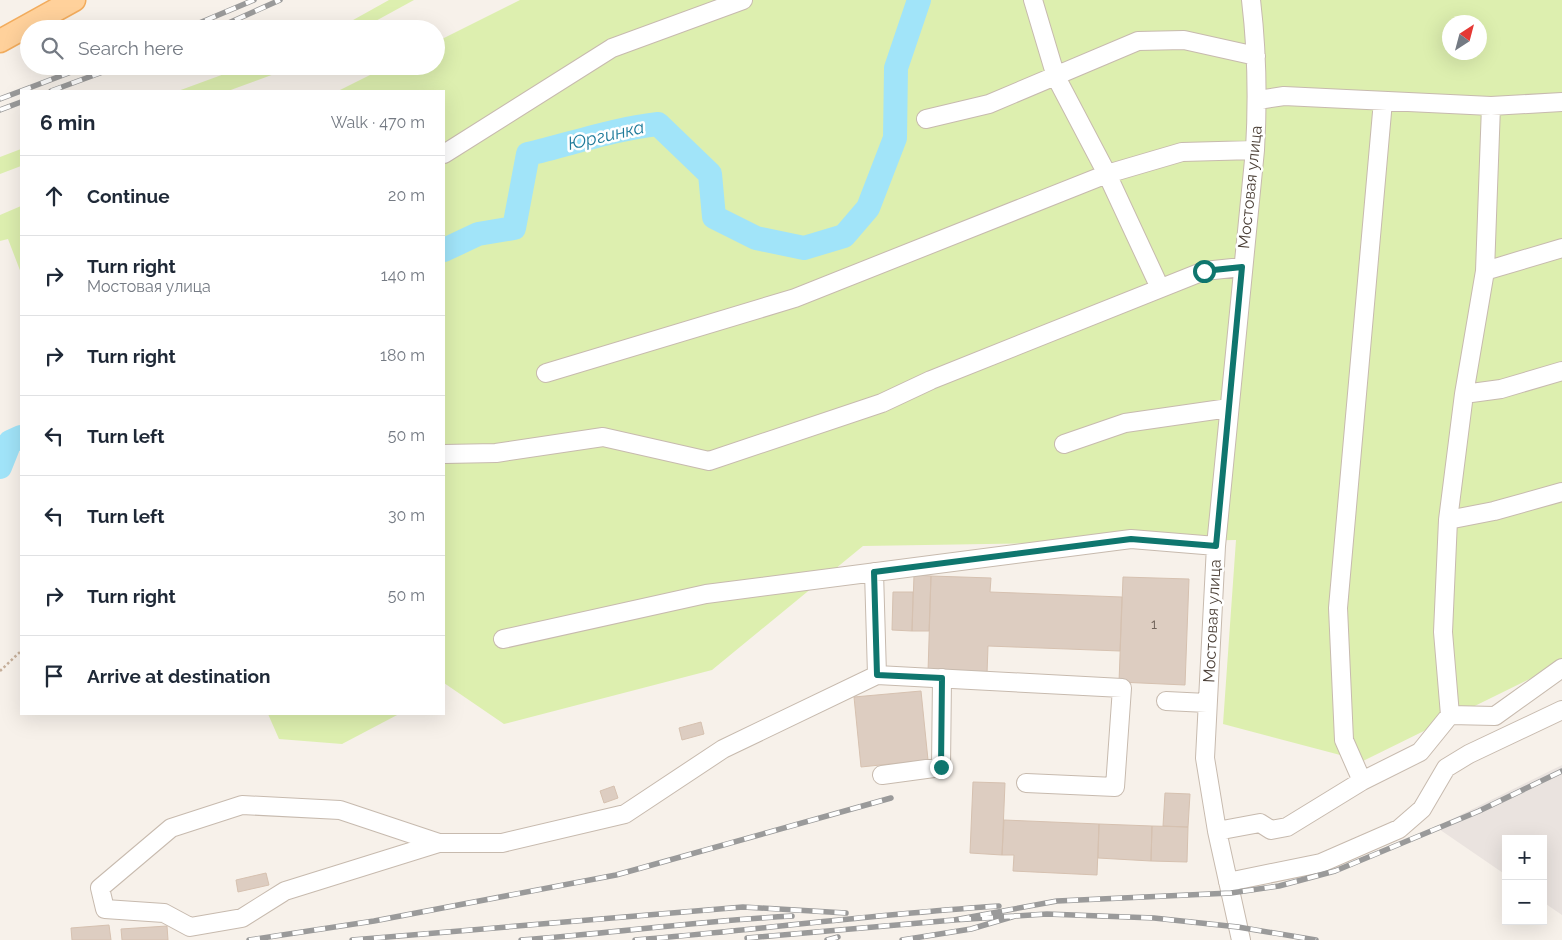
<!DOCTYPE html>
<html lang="en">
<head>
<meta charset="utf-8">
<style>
  :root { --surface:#fff; --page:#f2f2f3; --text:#1f2937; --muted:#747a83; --line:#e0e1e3 }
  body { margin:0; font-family:Raleway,sans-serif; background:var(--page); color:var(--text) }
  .controls { position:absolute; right:15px; bottom:15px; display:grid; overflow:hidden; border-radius:0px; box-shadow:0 5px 20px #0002 }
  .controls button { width:45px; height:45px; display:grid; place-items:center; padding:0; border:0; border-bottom:1px solid var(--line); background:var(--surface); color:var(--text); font:25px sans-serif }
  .compass { position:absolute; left:1442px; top:15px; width:45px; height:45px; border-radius:50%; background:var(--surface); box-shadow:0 5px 20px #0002; rotate:36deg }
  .stop { position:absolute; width:15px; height:15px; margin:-11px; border:4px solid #0f766e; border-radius:50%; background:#fff }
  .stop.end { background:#0f766e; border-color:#fff; box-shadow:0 1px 5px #0008 }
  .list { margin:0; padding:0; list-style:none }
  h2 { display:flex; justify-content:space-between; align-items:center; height:65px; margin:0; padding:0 20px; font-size:21px }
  h2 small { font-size:16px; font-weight:400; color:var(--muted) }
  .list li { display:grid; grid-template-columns:32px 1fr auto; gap:15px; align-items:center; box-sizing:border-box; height:80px; padding:0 20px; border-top:1px solid var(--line) }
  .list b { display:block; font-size:19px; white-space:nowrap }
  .list p { margin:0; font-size:16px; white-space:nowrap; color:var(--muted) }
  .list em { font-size:16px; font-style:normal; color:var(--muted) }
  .icon { flex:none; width:28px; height:28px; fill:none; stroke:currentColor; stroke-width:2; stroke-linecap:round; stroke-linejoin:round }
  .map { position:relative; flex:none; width:1562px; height:940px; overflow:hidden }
  .search { position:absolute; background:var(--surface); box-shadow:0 5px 20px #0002; left:20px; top:20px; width:425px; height:55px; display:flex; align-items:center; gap:12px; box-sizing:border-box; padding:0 18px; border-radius:28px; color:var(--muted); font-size:19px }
  .panel { position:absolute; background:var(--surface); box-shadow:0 5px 20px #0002; left:20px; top:90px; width:425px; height:625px; border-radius:0px }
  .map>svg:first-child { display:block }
</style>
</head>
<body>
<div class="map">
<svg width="1562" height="940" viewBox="0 0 1562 940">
  <rect width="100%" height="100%" fill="#f7f1ea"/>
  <path fill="#eae3df" d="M 1562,765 L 1562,915 L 1543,902 L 1543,839 L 1506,839 L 1506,875 L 1436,827 Z"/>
  <path fill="#ddefaf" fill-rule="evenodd" d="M 389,0 L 414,0 L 361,29 L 337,29 Z
    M 520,0 L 1562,0 L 1562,663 L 1363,761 L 1223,724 L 1236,540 L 863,546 L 712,670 L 504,724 L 444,683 L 444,91 L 338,91 L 388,66 L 436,66 L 436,42 ZM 1450,22 L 1480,22 L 1480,52 L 1450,52 Z
    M 246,66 L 296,66 L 228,91 L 178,91 Z
    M 21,149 L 21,166 L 0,174 L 0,157 Z
    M 21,206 L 21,273 L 8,239 L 0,241 L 0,215 Z
    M 268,714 L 399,714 L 342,744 L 279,739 Z"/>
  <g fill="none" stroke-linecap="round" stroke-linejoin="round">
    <path stroke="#a1e4f9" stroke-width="24" d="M 444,250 L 478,234 L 514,228 L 528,154 C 571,144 613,129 658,124 L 710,174 L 714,217 L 756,238 L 804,248 L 844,236 L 868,208 L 895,138 L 896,68 L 919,0
      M 0,467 L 10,442 L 21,437"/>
  </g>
  <path fill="#ddcdc1" stroke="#d6c1b0" d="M 914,575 L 931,576 L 929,631 L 912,631 Z
    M 931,576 L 991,578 L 990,592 L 1122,597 L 1120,651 L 988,646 L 987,674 L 928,672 Z
    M 1123,577 L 1189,579 L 1185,685 L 1119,682 Z
    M 893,592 L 913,592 L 912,631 L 892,630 Z
    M 921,691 L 928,760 L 861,767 L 854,697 Z
    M 701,722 L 704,734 L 682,740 L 679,728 Z
    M 973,782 L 1005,783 L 1002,855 L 970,853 Z
    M 614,786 L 618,798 L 604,803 L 600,791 Z
    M 1165,793 L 1190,794 L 1188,827 L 1163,826 Z
    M 1004,820 L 1099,824 L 1097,875 L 1013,871 L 1014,855 L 1002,855 Z
    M 1099,824 L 1152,826 L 1151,861 L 1098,858 Z
    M 1152,826 L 1188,827 L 1187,862 L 1151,861 Z
    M 266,873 L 269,885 L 238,892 L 236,880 Z
    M 109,925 L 111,940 L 72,940 L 71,928 Z
    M 167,926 L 168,940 L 122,940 L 121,929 Z"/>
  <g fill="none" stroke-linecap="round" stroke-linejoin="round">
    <defs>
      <path id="minor" d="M 1033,0 L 1056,77 L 1107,174 L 1160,288
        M 1258,100 L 1284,96 L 1491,106 L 1562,102
        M 926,119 L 989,104 L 1138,41 L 1184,40 L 1256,56
        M 444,154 L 612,48 L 743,0
        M 1485,271 L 1562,248
        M 546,373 L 795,298 L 1107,174 L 1182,152 L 1255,150
        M 1464,394 L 1501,389 L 1562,371
        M 1064,444 L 1125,423 L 1229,408
        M 444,454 L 496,453 L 603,437 L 709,461 L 882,403 L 931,380 L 1204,271 L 1242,267
        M 1448,520 L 1494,511 L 1562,492
        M 874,572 L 877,675 L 1122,688 L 1115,787 L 1026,783
        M 503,639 L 706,594 L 1131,539 L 1216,546
        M 1166,701 L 1207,703
        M 1450,715 L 1443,632 L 1448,520 L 1464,394 L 1485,271 L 1491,106
        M 882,775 L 941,767 L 942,678
        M 1362,781 L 1344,740 L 1338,608 L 1383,101
        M 1217,831 L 1260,823 L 1271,830 L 1287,827 L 1362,781 L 1420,752 L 1450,715 L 1495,716 L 1562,668
        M 439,843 L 340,810 L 242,805 L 171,828 L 100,888 L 105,909 L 164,913 L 190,927 L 242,918 L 285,891 L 439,843 L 502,843 L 625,814 L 723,749 L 877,675
        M 1228,882 L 1321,863 L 1399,829 L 1422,809 L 1446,768 L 1469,754 L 1562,710
        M 1241,940 L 1217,831 L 1205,758 L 1216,546 L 1255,150 C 1258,99 1257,50 1251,0"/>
      <path id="major" d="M 0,41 L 74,0"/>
    </defs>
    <use href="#minor" stroke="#c7baae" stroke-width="20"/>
    <use href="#major" stroke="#f2ac5d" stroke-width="25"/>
    <path stroke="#c7b09b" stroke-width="2.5" stroke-dasharray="2.5 2.5" stroke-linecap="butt" d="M 0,671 L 21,651"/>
    <use href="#minor" stroke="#fff" stroke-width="18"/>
    <use href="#major" stroke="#ffd19b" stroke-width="22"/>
    <defs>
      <path id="rail" d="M 185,29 L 254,0
        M 215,29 L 280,0
        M 51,91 L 119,66
        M 0,99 L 87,66
        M 0,110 L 21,102
        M 1015,916 L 954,920 L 1057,901 L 1231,893 L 1279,886 L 1335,871 L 1479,811 L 1562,771
        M 747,938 L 954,920
        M 249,940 L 374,921 L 616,875 L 891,798
        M 352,940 L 743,907 L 846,913
        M 521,940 C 612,933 701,921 792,916
        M 635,940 C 756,930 877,914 999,906
        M 827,940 L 838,937
        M 902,940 L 971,929 L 1015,916 L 1047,914 L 1154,918 L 1238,927 L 1316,940"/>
    </defs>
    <use href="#rail" stroke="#9a9a9a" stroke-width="5.5"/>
    <use href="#rail" stroke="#fff" stroke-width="4" stroke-dasharray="11" stroke-linecap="butt"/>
  </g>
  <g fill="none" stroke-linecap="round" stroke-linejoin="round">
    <path stroke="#0f766e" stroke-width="6" d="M 941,767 L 942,678 L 877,675 L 874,572 L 1131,539 L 1216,546 L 1242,267 L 1204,271"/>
  </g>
  <g text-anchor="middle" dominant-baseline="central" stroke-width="5" stroke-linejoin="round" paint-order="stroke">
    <g font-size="14" fill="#70635a">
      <text x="1154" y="624">1</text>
    </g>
    <g font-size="16" fill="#4c4037" stroke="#fff">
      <text transform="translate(1250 187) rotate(-84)">Мостовая улица</text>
      <text transform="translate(1212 621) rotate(-87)">Мостовая улица</text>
    </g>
    <g font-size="18" font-style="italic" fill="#1e7a9a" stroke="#fff">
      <text transform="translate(606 135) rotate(-13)">Юргинка</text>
    </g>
  </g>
</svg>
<div class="controls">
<button>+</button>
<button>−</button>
</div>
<svg class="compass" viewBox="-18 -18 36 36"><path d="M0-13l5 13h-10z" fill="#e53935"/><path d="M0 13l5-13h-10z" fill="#747a83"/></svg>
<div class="stop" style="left:1204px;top:271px"></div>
<div class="stop end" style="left:941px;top:767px"></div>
<div class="search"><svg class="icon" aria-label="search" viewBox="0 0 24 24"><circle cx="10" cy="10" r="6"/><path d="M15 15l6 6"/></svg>Search here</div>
<section class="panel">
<h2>6 min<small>Walk · 470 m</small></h2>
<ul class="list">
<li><svg class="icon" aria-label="ahead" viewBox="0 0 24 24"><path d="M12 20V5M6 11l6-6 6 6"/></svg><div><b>Continue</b></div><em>20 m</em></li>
<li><svg class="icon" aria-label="right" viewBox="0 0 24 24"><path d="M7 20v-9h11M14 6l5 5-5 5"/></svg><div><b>Turn right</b><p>Мостовая улица</p></div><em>140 m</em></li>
<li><svg class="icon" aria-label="right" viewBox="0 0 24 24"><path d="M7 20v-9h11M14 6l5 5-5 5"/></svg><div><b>Turn right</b></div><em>180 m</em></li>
<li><svg class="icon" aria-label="left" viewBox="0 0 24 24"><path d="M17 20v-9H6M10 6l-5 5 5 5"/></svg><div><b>Turn left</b></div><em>50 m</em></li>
<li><svg class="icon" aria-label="left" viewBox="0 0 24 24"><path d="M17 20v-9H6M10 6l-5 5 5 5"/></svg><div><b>Turn left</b></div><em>30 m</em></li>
<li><svg class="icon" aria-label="right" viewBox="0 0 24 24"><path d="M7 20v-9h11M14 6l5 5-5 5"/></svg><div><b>Turn right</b></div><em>50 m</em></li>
<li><svg class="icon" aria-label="arrive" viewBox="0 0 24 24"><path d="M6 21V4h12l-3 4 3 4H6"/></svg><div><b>Arrive at destination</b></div></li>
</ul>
</section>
</div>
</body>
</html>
